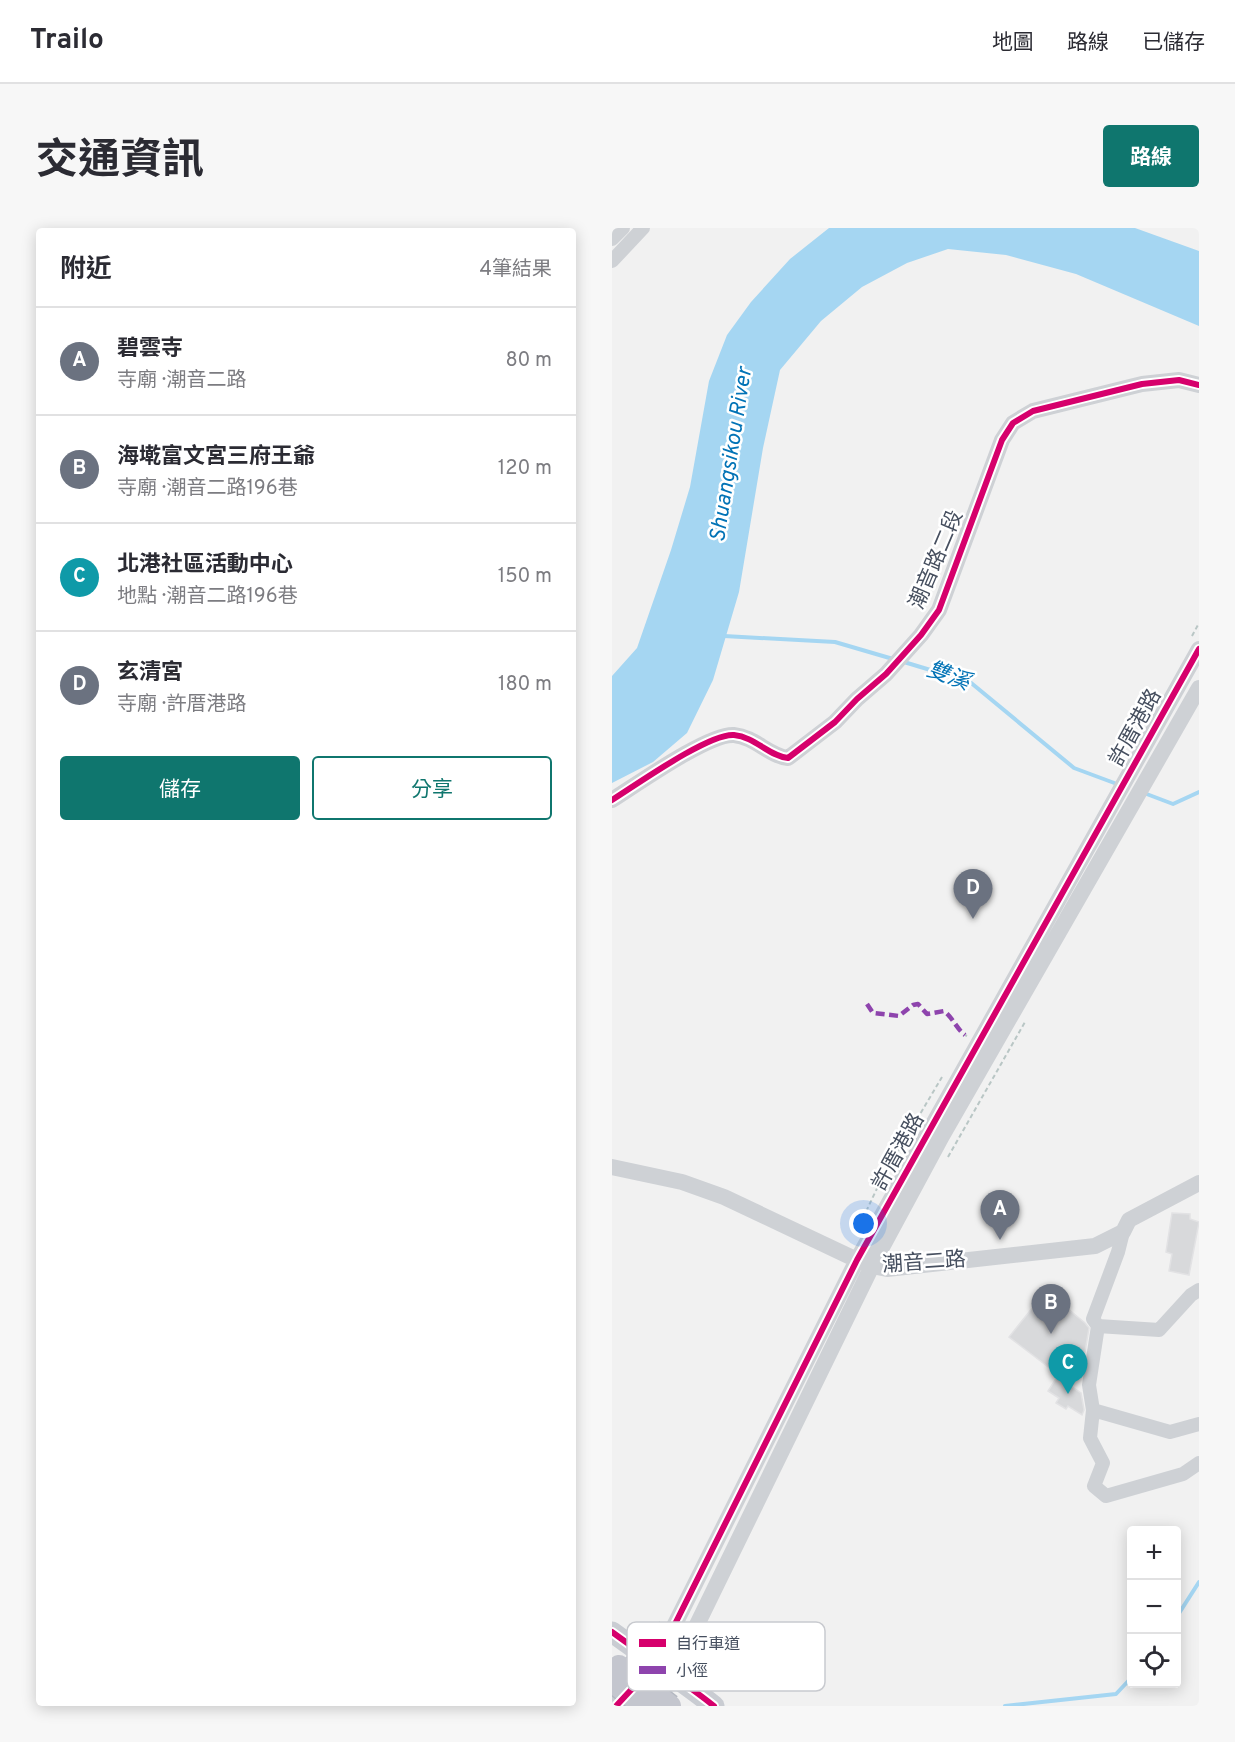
<!DOCTYPE html>
<html lang="zh-TW">
<head>
<meta charset="utf-8">
<style>
  :root { --surface:#fff; --page:#f7f7f7; --text:#2b2b33; --muted:#7c7c81; --line:#e1e1e2; --accent:#0f766e }
  body { margin:0; font-family:Overpass,"Noto Sans TC",sans-serif; background:var(--page); color:var(--text) }
  .controls { position:absolute; right:18px; bottom:18px; display:grid; overflow:hidden; border-radius:6px; box-shadow:0 3px 15px #0003 }
  .controls button { width:54px; height:54px; display:grid; place-items:center; padding:0; border:0; border-bottom:2px solid var(--line); background:var(--surface); color:var(--text); font:30px sans-serif }
  .you { position:absolute; left:252px; top:996px; width:21px; height:21px; margin:-15px; border:4px solid #fff; border-radius:50%; background:#1a73e8; box-shadow:0 0 0 9px #1a73e833 }
  .badge { display:grid; place-items:center; width:39px; height:39px; border-radius:50%; background:var(--accent); color:#fff; font-size:20px; font-weight:700 }
  .pin { position:absolute; translate:-50% -50px; filter:drop-shadow(0 2px 3px #0008) }
  .pin::after { content:''; position:absolute; top:32px; width:21px; height:18px; background:inherit; clip-path:polygon(0 0,100% 0,50% 100%) }
  .list { margin:0; padding:0; list-style:none }
  h2 { display:flex; justify-content:space-between; align-items:center; height:78px; margin:0; padding:0 24px; font-size:26px }
  h2 small { font-size:20px; font-weight:400; color:var(--muted) }
  .list li { display:grid; grid-template-columns:39px 1fr auto; gap:18px; align-items:center; box-sizing:border-box; height:108px; padding:0 24px; border-top:2px solid var(--line) }
  .list b { display:block; font-size:22px; white-space:nowrap }
  .list p { margin:0; font-size:20px; white-space:nowrap; color:var(--muted) }
  .list em { font-size:20px; font-style:normal; color:var(--muted) }
  .actions { display:flex; gap:12px; padding:18px 24px }
  .actions a { flex:1; padding:14px 0; border:2px solid var(--accent); border-radius:6px; text-align:center; font-size:21px; color:var(--accent) }
  .actions .main { background:var(--accent); color:#fff }
  .icon { flex:none; width:33px; height:33px; fill:none; stroke:currentColor; stroke-width:2; stroke-linecap:round; stroke-linejoin:round }
  .map { position:relative; flex:none; width:587px; height:1478px; overflow:hidden; border-radius:6px }
  header { display:flex; align-items:center; gap:36px; box-sizing:border-box; height:84px; padding:0 30px; background:var(--surface); border-bottom:2px solid var(--line) }
  header strong { font-size:28px }
  nav { display:flex; gap:33px; margin-inline-start:auto; font-size:21px }
  .intro { display:flex; align-items:center; justify-content:space-between; box-sizing:border-box; height:144px; padding:0 36px }
  h1 { margin:0; font-size:42px }
  .button { padding:15px 27px; border-radius:6px; background:var(--accent); color:#fff; font-size:21px; font-weight:700 }
  main { display:flex; gap:36px; padding:0 36px }
  aside { flex:1; background:var(--surface); border-radius:6px; box-shadow:0 3px 15px #0003 }
  .map>svg:first-child { display:block }
</style>
</head>
<body>
<header>
<strong>Trailo</strong>
<nav><a>地圖</a><a>路線</a><a>已儲存</a></nav>
</header>
<div class="intro"><h1>交通資訊</h1><a class="button">路線</a></div>
<main>
<aside>
<h2>附近<small>4筆結果</small></h2>
<ul class="list">
<li><span class="badge" style="background:#6b7280">A</span><div><b>碧雲寺</b><p>寺廟 · 潮音二路</p></div><em>80 m</em></li>
<li><span class="badge" style="background:#6b7280">B</span><div><b>海墘富文宮三府王爺</b><p>寺廟 · 潮音二路196巷</p></div><em>120 m</em></li>
<li><span class="badge" style="background:#0f9aa8">C</span><div><b>北港社區活動中心</b><p>地點 · 潮音二路196巷</p></div><em>150 m</em></li>
<li><span class="badge" style="background:#6b7280">D</span><div><b>玄清宮</b><p>寺廟 · 許厝港路</p></div><em>180 m</em></li>
</ul>
<div class="actions"><a class="main">儲存</a><a>分享</a></div>
</aside>
<div class="map">
<svg width="587" height="1478" viewBox="0 0 587 1478">
  <rect width="100%" height="100%" fill="#f1f1f1"/>
  <path fill="#a5d6f2" d="M 217,0 L 523,0 L 587,23 L 587,98 L 464,46 L 394,27 L 336,21 L 295,35 L 250,59 L 209,93 L 168,142 L 151,220 L 127,364 L 101,452 L 75,505 L 41,534 L 0,555 L 0,448 L 25,420 L 59,322 L 78,259 L 97,153 L 115,107 L 139,74 L 178,31 Z"/>
  <g fill="none" stroke-linecap="round" stroke-linejoin="round">
    <path stroke="#a5d6f2" stroke-width="4" d="M 112,408 L 223,414 L 281,431
      M 292,434 L 358,454 L 462,540 L 505,556
      M 532,565 L 561,576 L 587,564
      M 564,1390 L 587,1354
      M 393,1478 L 504,1466 L 520,1449"/>
  </g>
  <path fill="#d8d9db" stroke="#e2e2e4" stroke-width="1.5" d="M 560,985 L 578,986 L 578,991 L 587,994 L 577,1047 L 557,1043 L 560,1026 L 554,1024 Z
    M 438,1066 L 473,1095 L 477,1100 L 473,1124 L 452,1151 L 397,1109 L 425,1074 Z
    M 445,1149 L 469,1165 L 472,1182 L 470,1187 L 456,1178 L 454,1181 L 444,1175 L 447,1170 L 436,1163 Z"/>
  <g fill="none" stroke-linecap="round" stroke-linejoin="round">
    <path stroke="#b9c6c5" stroke-width="2" stroke-dasharray="4.5 3" stroke-linecap="butt" d="M 580,408 L 587,395
      M 336,929 L 413,794
      M 251,990 L 269,952 L 330,849
      M 25,1402 L 42,1399 L 48,1394
      M 92,1417 L 96,1453"/>
    <path stroke="#ced1d5" stroke-width="14" d="M 0,11 L 11,0
      M 0,33 L 31,0
      M 511,1004 L 506,1024 L 481,1091 L 486,1098 L 477,1157 L 481,1182 L 478,1210 L 491,1235 L 482,1258 L 494,1268 L 571,1246 L 587,1235
      M 486,1098 L 547,1102 L 579,1067 L 587,1062
      M 481,1182 L 558,1204 L 587,1196"/>
    <path stroke="#ced1d5" stroke-width="16" d="M 0,572 C 24,557 97,505 122,507 C 143,509 157,528 176,530 L 223,494 L 245,471 L 274,446 L 309,407 L 327,382 L 390,212 L 401,195 L 421,183 L 530,156 L 567,152 L 587,157
      M 0,939 L 70,954 L 112,969 L 245,1032 L 260,1038 L 275,1041 L 483,1018 L 511,1004 L 517,992 L 587,955
      M 19,1461 L 43,1436 L 245,1032 L 587,421
      M 43,1478 L 61,1446 L 260,1038 L 330,908 L 587,460"/>
    <path stroke="#c9ccd2" stroke-width="21" d="M 0,1404 C 34,1429 69,1452 102,1478
      M 0,1473 L 6,1478"/>
    <defs>
      <path id="trunk-bridge" d="M 7,1438 L 58,1478
        M 0,1453 L 32,1478"/>
    </defs>
    <use href="#trunk-bridge" stroke="#b4b8c1" stroke-width="25" stroke-linecap="butt"/>
    <path stroke="#b9c6c5" stroke-width="2" stroke-dasharray="4.5 3" stroke-linecap="butt" d="M 353,807 L 355,808"/>
    <use href="#trunk-bridge" stroke="#c4c6ce" stroke-width="22"/>
    <path stroke="#8e44ad" stroke-width="4.5" stroke-dasharray="9 4.5" stroke-linecap="butt" d="M 255,776 L 261,785 L 287,788 L 301,777 L 306,776 L 315,786 L 332,783 C 341,790 344,800 353,807"/>
    <defs>
      <path id="cycleway" d="M 0,572 C 24,557 97,505 122,507 C 143,509 157,528 176,530 L 223,494 L 245,471 L 274,446 L 309,407 L 327,382 L 390,212 L 401,195 L 421,183 L 530,156 L 567,152 L 587,157
        M 0,1404 C 34,1429 69,1452 102,1478
        M 5,1477 L 43,1436 L 245,1032 L 587,421"/>
    </defs>
    <use href="#cycleway" stroke="#fff" stroke-width="10"/>
    <use href="#cycleway" stroke="#d6006c" stroke-width="6"/>
  </g>
  <g text-anchor="middle" dominant-baseline="central" stroke-width="5" stroke-linejoin="round" paint-order="stroke">
    <g font-size="21" fill="#464f5f" stroke="#fff">
      <text transform="translate(325 332) rotate(-67)">潮音路二段</text>
      <text transform="translate(524 500) rotate(-61)">許厝港路</text>
      <text transform="translate(287 924) rotate(-61)">許厝港路</text>
      <text transform="translate(312 1035) rotate(-4)">潮音二路</text>
    </g>
    <g font-size="22" font-style="italic" fill="#0273b6" stroke="#fff">
      <text transform="translate(120 227) rotate(-81)">Shuangsikou River</text>
      <text transform="translate(336 449) rotate(20)">雙溪</text>
    </g>
  </g>
  <rect x="15" y="1394" width="198" height="69" rx="9" fill="#fff" stroke="#c8cacf" stroke-width="1.5"/>
  <rect x="27" y="1411" width="27" height="8" fill="#d6006c"/>
  <rect x="27" y="1438" width="27" height="8" fill="#8e44ad"/>
  <g font-size="16" fill="#464f5f">
    <text x="64" y="1421">自行車道</text>
    <text x="64" y="1448">小徑</text>
  </g>
</svg>
<div class="controls">
<button>+</button>
<button>−</button>
<button><svg class="icon" aria-label="locate" viewBox="0 0 24 24"><circle cx="12" cy="12" r="6"/><path d="M12 2v4M12 18v4M2 12h4M18 12h4"/></svg></button>
</div>
<div class="you"></div>
<div class="pin badge" style="left:388px;top:1012px;background:#6b7280">A</div>
<div class="pin badge" style="left:439px;top:1106px;background:#6b7280">B</div>
<div class="pin badge" style="left:456px;top:1166px;background:#0f9aa8">C</div>
<div class="pin badge" style="left:361px;top:691px;background:#6b7280">D</div>
</div>
</main>
</body>
</html>
